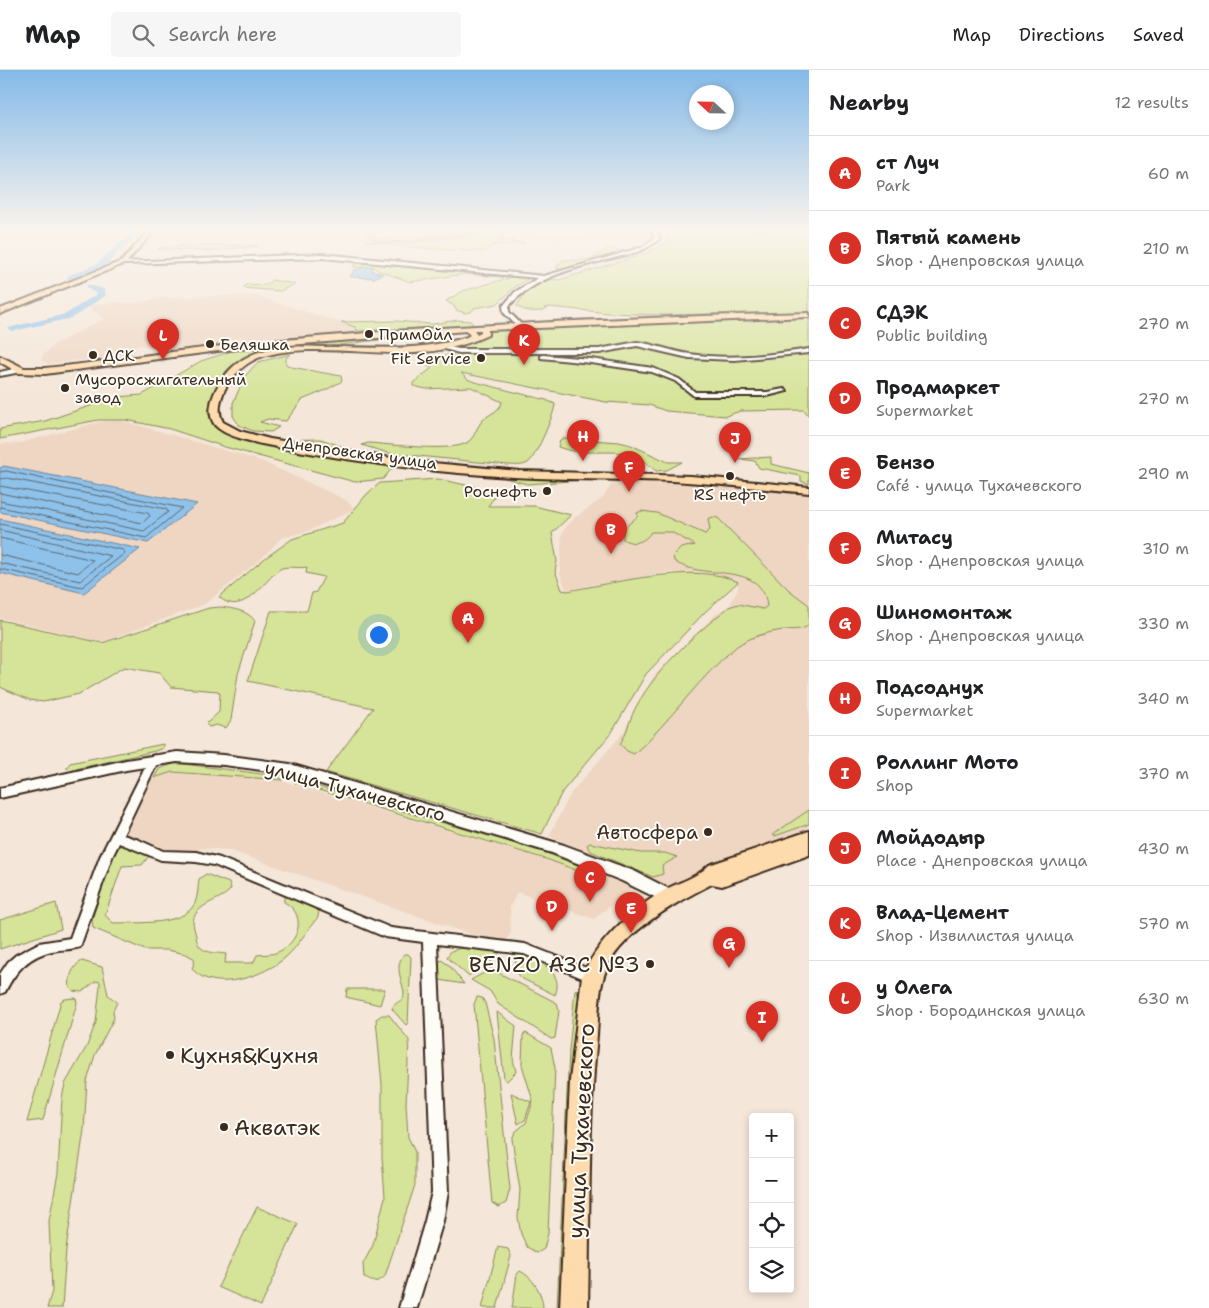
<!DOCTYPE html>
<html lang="en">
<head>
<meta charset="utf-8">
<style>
  :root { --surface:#fff; --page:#f6f6f6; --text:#202124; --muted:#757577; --line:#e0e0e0; --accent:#d93025 }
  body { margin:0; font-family:"Shantell Sans",sans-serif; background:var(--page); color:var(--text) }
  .controls { position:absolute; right:15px; bottom:15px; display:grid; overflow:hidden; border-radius:5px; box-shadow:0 2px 8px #0003 }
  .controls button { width:45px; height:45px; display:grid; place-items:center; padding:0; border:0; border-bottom:1px solid var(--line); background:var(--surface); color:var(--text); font:25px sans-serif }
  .compass { position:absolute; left:689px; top:15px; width:45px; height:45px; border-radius:50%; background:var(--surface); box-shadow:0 2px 8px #0003; rotate:292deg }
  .you { position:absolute; left:378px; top:564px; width:18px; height:18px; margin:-12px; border:4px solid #fff; border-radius:50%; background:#1a73e8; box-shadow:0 0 0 8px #1a73e833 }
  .badge { display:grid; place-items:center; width:32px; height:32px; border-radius:50%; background:var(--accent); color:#fff; font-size:16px; font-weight:700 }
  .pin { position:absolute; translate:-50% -41px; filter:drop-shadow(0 1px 2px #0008) }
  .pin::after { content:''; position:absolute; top:26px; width:18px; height:15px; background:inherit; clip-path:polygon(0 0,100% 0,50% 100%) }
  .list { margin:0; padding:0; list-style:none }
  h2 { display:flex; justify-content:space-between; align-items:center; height:65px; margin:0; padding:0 20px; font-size:21px }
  h2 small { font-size:16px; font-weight:400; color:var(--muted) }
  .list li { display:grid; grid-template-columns:32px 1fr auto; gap:15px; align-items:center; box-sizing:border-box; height:75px; padding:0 20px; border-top:1px solid var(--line) }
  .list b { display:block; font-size:19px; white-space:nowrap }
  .list p { margin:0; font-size:16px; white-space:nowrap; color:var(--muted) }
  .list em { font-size:16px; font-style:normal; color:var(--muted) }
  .icon { flex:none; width:28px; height:28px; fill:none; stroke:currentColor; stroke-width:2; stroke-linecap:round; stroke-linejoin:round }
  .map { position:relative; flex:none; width:809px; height:1238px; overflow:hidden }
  header { display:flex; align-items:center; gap:30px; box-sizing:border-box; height:70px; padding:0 25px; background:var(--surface); border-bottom:1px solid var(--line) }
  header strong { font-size:24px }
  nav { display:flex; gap:28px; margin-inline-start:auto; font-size:18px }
  .search { width:350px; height:45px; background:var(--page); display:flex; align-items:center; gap:12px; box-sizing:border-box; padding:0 18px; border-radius:5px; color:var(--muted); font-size:19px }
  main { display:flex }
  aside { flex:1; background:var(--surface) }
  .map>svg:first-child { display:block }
</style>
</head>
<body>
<header>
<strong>Map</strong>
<div class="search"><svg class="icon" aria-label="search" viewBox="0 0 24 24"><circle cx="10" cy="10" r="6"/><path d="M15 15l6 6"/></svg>Search here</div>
<nav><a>Map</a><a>Directions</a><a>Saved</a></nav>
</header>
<main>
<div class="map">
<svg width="809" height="1238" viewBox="0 0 809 1238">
  <rect width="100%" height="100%" fill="#f4e6d8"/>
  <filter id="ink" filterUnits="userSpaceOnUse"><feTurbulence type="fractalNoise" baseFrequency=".02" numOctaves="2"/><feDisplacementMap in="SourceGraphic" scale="10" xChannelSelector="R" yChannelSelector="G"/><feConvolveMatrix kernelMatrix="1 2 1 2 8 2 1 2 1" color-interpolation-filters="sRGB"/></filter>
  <g filter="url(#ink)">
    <path fill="#eed6c2" d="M 547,160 L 589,160 L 582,167 L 587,168 L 581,173 L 536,169 Z
      M 253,225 L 354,257 L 357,258 L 356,261 L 346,265 L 249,273 L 244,267 L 200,278 L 196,276 L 181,281 L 166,281 L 163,278 L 140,275 L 136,276 L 133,284 L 48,294 L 41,290 L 43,285 L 55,274 L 104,249 L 88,236 L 115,232 L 134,233 L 161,228 Z
      M 120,350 L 261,391 L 346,430 L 354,439 L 308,461 L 281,468 L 262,488 L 205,534 L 102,572 L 0,548 L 0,374 L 20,373 L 99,352 Z
      M 616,408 L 809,422 L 809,764 L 708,800 L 669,817 L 549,766 L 571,723 L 623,663 L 654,606 L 716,544 L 729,536 L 738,519 L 738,514 L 732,508 L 671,502 L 566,520 L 560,504 L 562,464 L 565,458 L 577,446 L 603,428 Z
      M 154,702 L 272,708 L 634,816 L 594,849 L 517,822 L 510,837 L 511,861 L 504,876 L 229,780 L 202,778 L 189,783 L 155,778 L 145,769 L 124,765 Z"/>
    <path fill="#d5e498" stroke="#88875b" d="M 362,160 L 376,164 L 373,166 L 375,168 C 416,171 455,160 496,160 C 473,163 388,178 370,168 C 367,166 364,162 362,160 Z
      M 504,160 L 517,160 L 503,166 L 504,169 L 499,172 L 506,170 L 514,171 L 513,172 L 525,173 L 493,175 L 485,181 L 466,181 L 407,177 L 366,171 L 407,173 Z
      M 663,160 L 809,160 L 809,242 L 660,245 L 609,243 L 549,237 L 544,238 L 547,239 C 539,243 524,242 517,236 C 524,222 542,207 559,210 L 645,184 L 667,172 L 667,166 Z
      M 205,175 L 258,176 L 211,181 L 158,179 L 165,177 Z
      M 612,178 L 619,181 L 631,180 L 562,199 L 556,198 L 563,190 C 573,190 584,191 593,188 C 601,185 604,179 612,178 Z
      M 369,192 L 528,209 L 515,217 L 497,234 L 474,238 L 471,242 L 465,243 L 456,240 L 454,236 L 446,231 L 463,221 L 509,208 L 465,204 L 410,212 L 377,200 L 374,197 L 353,197 L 355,194 Z
      M 272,210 L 295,214 L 280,221 L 243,218 L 247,214 L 266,215 Z
      M 809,245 L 809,346 L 804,340 L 740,341 L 726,346 L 666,341 L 649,335 L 606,332 L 461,303 L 467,309 L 475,312 L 546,330 L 555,334 C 555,343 536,385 530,391 C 525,397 515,395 508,395 L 388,383 L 362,375 L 368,373 C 389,374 452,383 468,372 C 476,366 476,357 483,350 C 489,344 500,341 502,332 L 471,317 L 426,319 L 413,316 L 413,313 L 432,298 L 427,296 L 493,259 Z
      M 458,250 L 470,251 L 473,254 L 470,257 C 432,259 394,258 356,261 L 357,258 L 341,252 L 396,251 L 432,254 Z
      M 384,267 L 388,269 L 339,275 L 421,277 L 400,279 L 400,277 L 396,277 L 298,278 L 250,286 L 230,297 L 219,314 L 208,342 L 214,357 L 233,367 L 291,380 L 394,396 L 383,409 L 355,412 L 225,377 L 170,359 L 126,350 L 98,350 L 0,369 L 0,359 L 45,351 L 117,327 L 142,325 L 201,291 L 238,279 Z
      M 291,284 L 286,288 L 286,294 L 291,297 L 341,306 L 342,311 L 326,320 L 302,330 L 286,351 L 268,349 L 260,352 L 279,357 L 271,362 L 253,361 L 239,355 L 233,346 L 233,333 L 245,306 L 258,292 Z
      M 564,368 L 619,372 L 631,375 L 668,392 L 682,392 L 667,400 L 656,401 C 649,395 642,389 633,385 C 610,378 582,387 558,377 L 560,370 Z
      M 321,369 L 360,383 L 276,370 Z
      M 771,387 L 771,394 L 809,403 L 809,414 L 801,411 L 801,406 L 759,398 L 755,391 L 739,389 Z
      M 505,408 L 506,407 L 599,409 L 527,414 Z
      M 438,409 L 498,422 L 488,436 L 534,436 L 571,445 L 552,463 L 557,491 L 555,501 L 562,520 L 567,521 C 610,514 700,491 738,512 L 705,542 L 646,604 L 612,662 L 562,722 L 542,764 L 326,702 L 373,638 L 248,611 L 271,541 L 307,541 L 312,523 L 316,522 L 324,507 L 306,503 L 307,497 C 299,499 287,495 280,499 C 264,510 243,549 219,527 L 264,489 L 292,469 L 343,453 L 367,424 L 380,413 Z
      M 641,441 L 657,443 L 705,464 L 710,460 L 708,449 L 713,447 L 718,448 L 789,520 L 809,535 L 809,555 C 802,561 792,559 784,560 C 768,562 750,567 737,576 C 699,607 671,651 634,684 L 627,681 L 620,674 C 628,661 630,647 637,635 C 659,596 694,565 729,537 L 738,534 L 763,539 L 767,536 C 762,489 702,512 674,491 L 673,486 L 681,478 L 695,475 L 671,462 L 651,462 C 645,472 633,476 623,469 L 623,459 L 638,446 L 637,443 Z
      M 221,537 C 234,539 247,540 255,551 L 238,604 L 231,650 L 226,658 L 216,655 L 209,657 L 206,654 L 219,642 L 220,624 L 218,621 L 171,617 L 159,603 L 124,597 L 79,624 L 43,632 L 30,630 L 0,617 L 0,550 L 102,573 L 209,538 Z
      M 163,674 L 163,678 L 155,681 L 75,699 L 66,698 L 70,693 Z
      M 176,693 L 278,706 L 283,710 L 172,702 L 154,708 L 159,699 Z
      M 295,710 L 541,781 L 580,796 L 585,800 L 581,802 L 549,790 L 302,715 L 295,713 Z
      M 809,740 L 809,754 L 775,766 L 772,765 Z
      M 590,773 L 641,783 L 665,783 L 677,787 L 662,796 L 663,804 L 653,807 L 590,781 L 587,775 Z
      M 121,774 L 149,786 L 142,795 L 122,796 L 105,845 L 113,853 C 135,852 184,857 195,833 C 198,826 198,816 199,809 L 206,804 L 229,813 L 231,818 C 226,830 196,832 193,851 C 193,855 195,862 196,866 C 198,884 212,882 226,884 L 225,893 L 253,893 L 257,885 C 265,884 273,885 280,881 C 301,870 306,843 284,832 L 284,827 L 288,825 L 319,839 L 318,847 C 307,860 298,876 286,887 C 265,906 214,924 192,899 L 195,889 L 186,884 L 167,880 L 145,880 L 93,858 L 92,849 L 114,779 Z
      M 56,833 L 61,859 L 0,879 L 0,850 Z
      M 461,878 L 502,880 L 488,895 L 468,906 L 447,887 L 451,881 Z
      M 519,883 C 538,889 565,902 555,925 L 519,907 L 514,884 Z
      M 404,884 L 408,884 L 411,887 L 408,953 L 406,955 L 392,939 C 394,933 400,932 403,928 C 408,919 391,899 404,884 Z
      M 441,890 L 449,895 L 464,914 L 439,910 L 437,897 Z
      M 82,891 L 102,897 L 108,925 L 117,932 L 113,941 L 114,948 L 95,985 L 87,1011 L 84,1060 L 66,1179 L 62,1238 L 47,1238 L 52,1221 L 49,1151 L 58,1103 L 62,1028 L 65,1014 L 87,976 L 96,952 L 100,916 L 100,912 L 96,911 L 82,922 L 73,921 L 70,918 C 68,908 73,895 82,891 Z
      M 491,899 L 557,933 L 559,941 L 555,968 L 551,969 L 498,934 L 490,921 L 471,910 Z
      M 347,919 L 385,919 L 380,935 L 346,927 Z
      M 576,919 L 579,927 L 564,1238 L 557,1238 L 569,981 L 575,920 Z
      M 477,927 L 482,928 L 485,933 L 494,969 L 510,1119 L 506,1133 L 499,1137 L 492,1133 L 474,934 Z
      M 76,928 L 77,933 L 43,1050 L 27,1052 L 61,931 L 65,929 Z
      M 497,942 L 516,956 L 513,989 L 516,1002 L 507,1011 L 504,1009 Z
      M 382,945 L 389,945 L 409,970 L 406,1034 L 408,1067 L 415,1082 L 415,1115 L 385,1206 C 379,1213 371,1213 364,1207 L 363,1194 L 373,1175 L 385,1127 L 382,1087 L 382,1015 L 376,949 Z
      M 526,963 L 551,978 L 555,998 L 548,1163 L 544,1179 L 537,1183 L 527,1177 L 521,1164 L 518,1148 L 520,1120 L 512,1069 L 515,1062 L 526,1053 L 533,1031 L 522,995 L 523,965 Z
      M 511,1023 L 531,1032 L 525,1050 L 518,1054 Z
      M 257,1137 L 298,1154 L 261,1236 L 218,1217 Z
      M 498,1177 L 508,1179 L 511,1186 L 497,1238 L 482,1238 Z
      M 520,1201 C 533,1207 543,1224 543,1238 L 512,1238 L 517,1204 Z"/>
    <path fill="#8ec2eb" stroke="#6d8599" d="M 367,197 L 373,197 L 372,201 L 383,204 L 374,208 L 350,207 L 354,200 Z
      M 4,396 L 197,434 L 148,473 L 0,442 L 0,398 Z
      M 0,449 L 140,479 L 84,523 L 0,503 Z"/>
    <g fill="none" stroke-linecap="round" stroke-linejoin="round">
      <path stroke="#5c6770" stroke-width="1" d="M 0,402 L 6,401 L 182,438 L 146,468 L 0,437
        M 0,409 L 7,408 L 166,439 L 168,442 L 144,461 L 0,431
        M 0,416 L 148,443 L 150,446 L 142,453 L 0,423
        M 0,454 L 123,480 L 125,483 L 82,517 L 0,499
        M 0,460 L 111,486 L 80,511 L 0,493
        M 0,468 L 93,490 L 78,503 L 0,485"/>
      <path fill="#8ec2eb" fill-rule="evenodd" d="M 134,160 L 142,160 L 103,198 L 75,209 L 74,213 L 68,213 L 67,206 L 97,194 Z
        M 87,214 L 104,219 L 106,225 L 72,248 L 13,261 L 8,258 L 66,244 L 97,224 L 87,218 Z"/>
      <defs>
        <path id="street" d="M 637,272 C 655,274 672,282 690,284 C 729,290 770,285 809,279 L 809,283 L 734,290 L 689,288 L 637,276 L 599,283 L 459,283 L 441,278 L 444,276 L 459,279 L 599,279 Z
          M 543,285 L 591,289 L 653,298 L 679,309 L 695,322 L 767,322 L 784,319 L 787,321 L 767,326 L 694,326 L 675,311 L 652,302 L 591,293 L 541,288 L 541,286 Z
          M 154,685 L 159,689 L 123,765 L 139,770 L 163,781 L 196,782 L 220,788 L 391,858 L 525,874 L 597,902 L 599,906 L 597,910 L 592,912 L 524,884 L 437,874 L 448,1122 L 443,1151 L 417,1238 L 399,1238 L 425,1151 L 432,1122 L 423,872 L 385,867 L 214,795 L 196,792 L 161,790 L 119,773 L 112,787 L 80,877 C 71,880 61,879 52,881 C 28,886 15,902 5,922 L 0,924 L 0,904 L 8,892 L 16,885 L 39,873 L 70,868 L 100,787 L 149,689 Z"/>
        <path id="secondary" d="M 652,160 L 656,160 L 660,168 C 646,182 629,184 610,189 C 574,198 535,207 509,236 L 509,242 L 524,257 L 520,259 L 504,243 L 503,236 L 515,222 L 538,208 L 323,188 L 124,194 L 121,192 L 323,184 L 544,206 L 643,177 L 654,168 Z
          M 18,298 L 22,300 L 21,302 L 0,306 L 0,302 Z
          M 177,682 L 224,685 L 290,694 L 564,775 L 634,801 L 675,822 L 678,827 L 675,832 L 669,834 L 622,811 L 552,783 L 284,703 L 224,695 L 177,692 L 126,700 L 0,728 L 0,718 L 126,690 Z"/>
        <path id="primary" d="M 149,160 L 155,160 L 126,193 L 0,244 L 0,239 L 122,191 Z
          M 809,243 L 809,247 L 488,260 L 488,265 C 465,276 441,281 415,283 C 368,285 300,272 258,288 C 244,294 232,306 225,319 C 220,330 217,341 223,352 L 240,361 L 270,369 L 411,391 L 520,401 L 691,406 L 809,417 L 809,423 C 764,419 718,414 673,411 C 627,409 582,410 536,408 C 453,405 369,394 287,379 C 269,375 226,369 215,355 C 208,346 210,333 214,324 C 221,307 234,293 251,285 C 273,275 303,276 327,277 C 375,277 421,282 467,267 L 470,265 L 466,261 L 226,280 L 45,304 L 19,303 L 0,292 L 0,286 L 24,298 L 45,298 C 114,291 182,279 251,273 C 437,255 623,248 809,243 ZM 474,260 L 481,260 L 481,262 L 477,264 Z
          M 809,761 L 809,785 L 722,816 L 712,814 C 678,831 634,856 612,888 C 598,910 599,939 597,965 C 588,1055 590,1147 588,1238 L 560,1238 L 570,1011 L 582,906 C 599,870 629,842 663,821 C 678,812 697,808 709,795 Z"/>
      </defs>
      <use href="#street" stroke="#3b2a1e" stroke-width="4"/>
      <use href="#secondary" stroke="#3b2a1e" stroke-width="4"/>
      <use href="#primary" stroke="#3b2a1e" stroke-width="4"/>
      <use href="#street" fill="#fdfcf7" fill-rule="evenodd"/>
      <use href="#secondary" fill="#fdfcf7" fill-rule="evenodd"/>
      <use href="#primary" fill="#fedbac" fill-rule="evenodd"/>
    </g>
  </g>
  <linearGradient id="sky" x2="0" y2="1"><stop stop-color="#84bae9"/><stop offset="0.48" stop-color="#faf4ed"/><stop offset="1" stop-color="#faf4ed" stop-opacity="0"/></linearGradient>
  <rect width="809" height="333" fill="url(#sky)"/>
  <g fill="#3b2a1e" stroke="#fdfcf7" stroke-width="2">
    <circle cx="369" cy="264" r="5"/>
    <circle cx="210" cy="274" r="5"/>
    <circle cx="93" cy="285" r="5"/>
    <circle cx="481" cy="288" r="5"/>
    <circle cx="65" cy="318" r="5"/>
    <circle cx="730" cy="406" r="5"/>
    <circle cx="547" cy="421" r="5"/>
    <circle cx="708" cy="762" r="5"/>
    <circle cx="650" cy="894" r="5"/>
    <circle cx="170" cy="985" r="5"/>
    <circle cx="224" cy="1057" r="5"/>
  </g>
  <g text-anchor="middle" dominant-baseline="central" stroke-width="4" stroke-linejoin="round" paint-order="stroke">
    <g font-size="16" fill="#3b2a1e" stroke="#fdfcf7" text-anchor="start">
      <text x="379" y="264">ПримОйл</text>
      <text x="220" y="274">Беляшка</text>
      <text x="103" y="285">ДСК</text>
      <text x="471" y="288" text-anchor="end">Fit Service</text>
      <text x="75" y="309">Мусоросжигательный<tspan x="75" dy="18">завод</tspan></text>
      <text x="537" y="421" text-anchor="end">Роснефть</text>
      <text x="730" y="424" text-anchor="middle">RS нефть</text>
    </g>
    <g font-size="16" fill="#3b2a1e" stroke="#fdfcf7">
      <text transform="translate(360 383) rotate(8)">Днепровская улица</text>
    </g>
    <g font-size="19" fill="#3b2a1e" stroke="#fdfcf7">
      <text transform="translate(355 721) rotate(15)">улица Тухачевского</text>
    </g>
    <g font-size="19" fill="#3b2a1e" stroke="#fdfcf7" text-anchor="end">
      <text x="698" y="762">Автосфера</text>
    </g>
    <g font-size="22" fill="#3b2a1e" stroke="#fdfcf7" text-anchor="start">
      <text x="640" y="894" text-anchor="end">BENZO АЗС №3</text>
      <text x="180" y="985">Кухня&amp;Кухня</text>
      <text x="234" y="1057">Акватэк</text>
    </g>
    <g font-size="22" fill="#3b2a1e" stroke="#fdfcf7">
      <text transform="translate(581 1061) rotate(-87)">улица Тухачевского</text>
    </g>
  </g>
</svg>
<div class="controls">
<button>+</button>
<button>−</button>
<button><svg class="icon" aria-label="locate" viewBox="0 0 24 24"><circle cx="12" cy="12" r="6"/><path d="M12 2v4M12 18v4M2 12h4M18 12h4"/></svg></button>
<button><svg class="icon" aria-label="layers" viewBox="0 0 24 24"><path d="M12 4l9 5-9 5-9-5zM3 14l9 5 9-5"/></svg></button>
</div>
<svg class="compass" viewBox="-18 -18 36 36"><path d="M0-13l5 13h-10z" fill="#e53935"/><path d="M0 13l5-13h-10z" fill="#757577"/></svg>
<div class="you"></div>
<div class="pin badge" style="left:468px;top:573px">A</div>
<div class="pin badge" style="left:611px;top:484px">B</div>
<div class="pin badge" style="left:590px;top:832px">C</div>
<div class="pin badge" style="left:552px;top:861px">D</div>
<div class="pin badge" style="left:631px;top:863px">E</div>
<div class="pin badge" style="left:629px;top:422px">F</div>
<div class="pin badge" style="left:729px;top:898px">G</div>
<div class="pin badge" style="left:583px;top:391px">H</div>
<div class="pin badge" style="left:762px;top:972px">I</div>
<div class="pin badge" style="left:735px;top:393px">J</div>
<div class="pin badge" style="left:524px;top:295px">K</div>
<div class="pin badge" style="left:163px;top:290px">L</div>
</div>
<aside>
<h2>Nearby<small>12 results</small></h2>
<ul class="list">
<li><span class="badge">A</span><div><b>ст Луч</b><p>Park</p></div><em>60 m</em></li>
<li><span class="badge">B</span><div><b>Пятый камень</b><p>Shop · Днепровская улица</p></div><em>210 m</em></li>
<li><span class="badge">C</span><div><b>СДЭК</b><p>Public building</p></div><em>270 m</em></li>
<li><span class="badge">D</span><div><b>Продмаркет</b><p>Supermarket</p></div><em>270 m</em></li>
<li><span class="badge">E</span><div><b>Бензо</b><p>Café · улица Тухачевского</p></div><em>290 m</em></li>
<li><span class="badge">F</span><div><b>Митасу</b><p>Shop · Днепровская улица</p></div><em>310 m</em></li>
<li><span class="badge">G</span><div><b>Шиномонтаж</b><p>Shop · Днепровская улица</p></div><em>330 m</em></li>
<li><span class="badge">H</span><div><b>Подсоднух</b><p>Supermarket</p></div><em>340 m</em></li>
<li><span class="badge">I</span><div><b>Роллинг Мото</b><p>Shop</p></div><em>370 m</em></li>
<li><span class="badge">J</span><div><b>Мойдодыр</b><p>Place · Днепровская улица</p></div><em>430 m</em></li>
<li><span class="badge">K</span><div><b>Влад-Цемент</b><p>Shop · Извилистая улица</p></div><em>570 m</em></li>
<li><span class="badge">L</span><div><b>у Олега</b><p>Shop · Бородинская улица</p></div><em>630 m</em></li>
</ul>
</aside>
</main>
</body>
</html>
